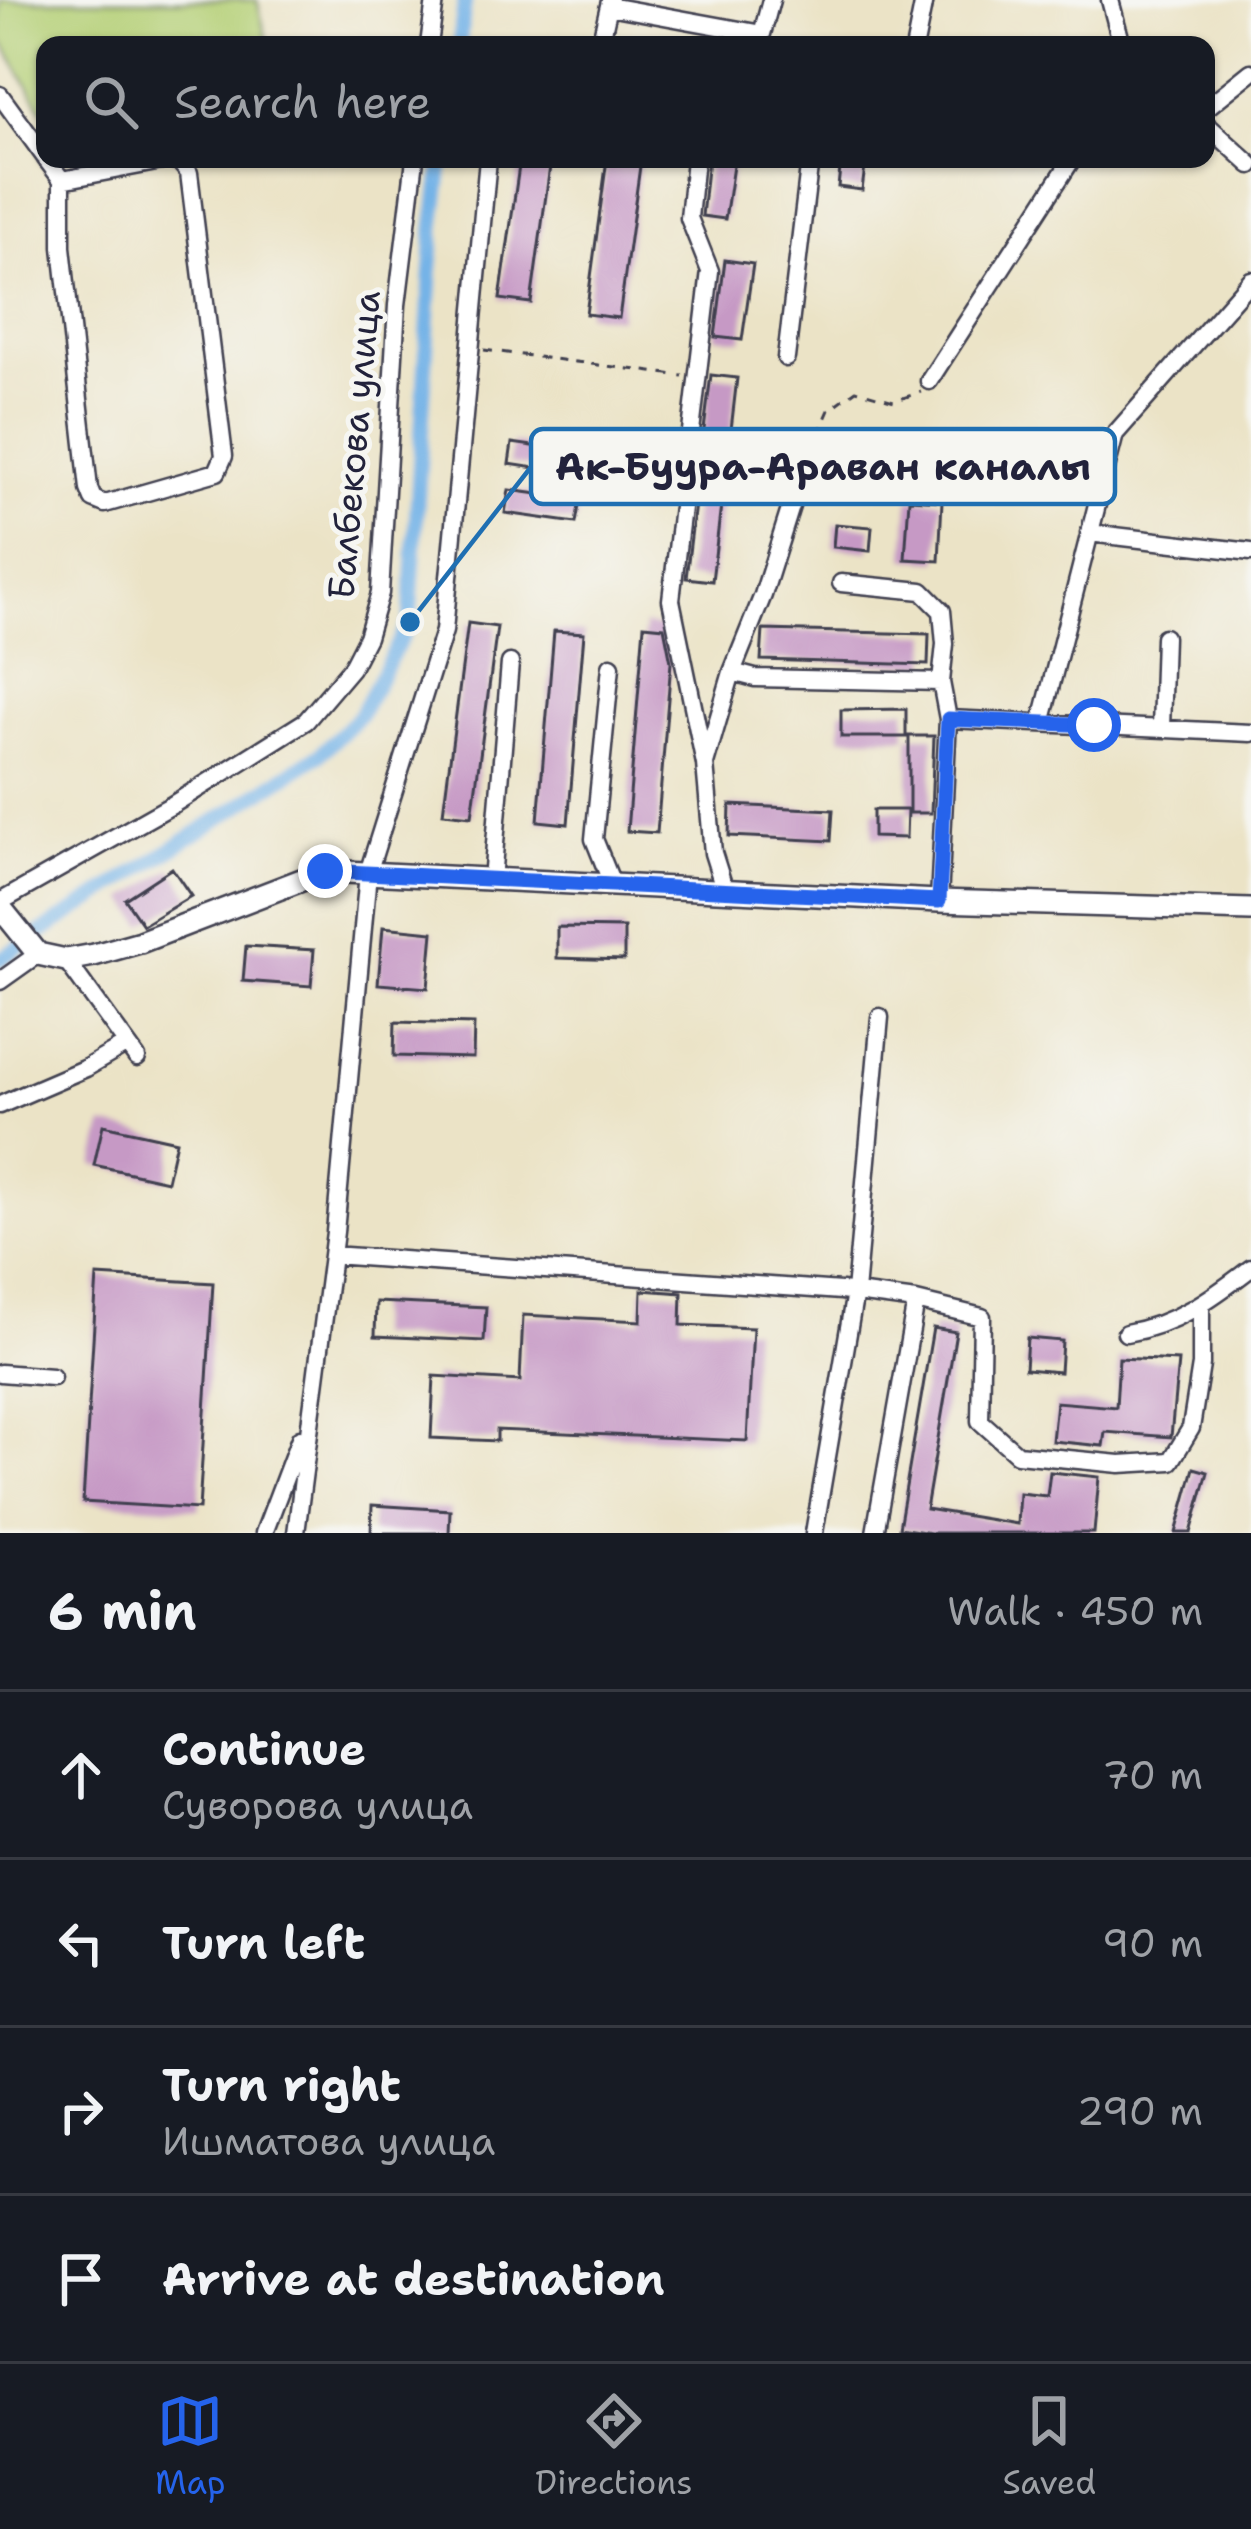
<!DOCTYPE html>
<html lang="en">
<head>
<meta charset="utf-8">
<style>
  :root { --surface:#171b24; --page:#242831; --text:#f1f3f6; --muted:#9ea1a6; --line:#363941; --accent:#2563eb }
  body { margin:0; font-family:"Shantell Sans",sans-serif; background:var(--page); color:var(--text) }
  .stop { position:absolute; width:36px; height:36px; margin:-27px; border:9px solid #2563eb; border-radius:50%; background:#fff }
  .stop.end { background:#2563eb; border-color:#fff; box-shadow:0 3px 12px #0008 }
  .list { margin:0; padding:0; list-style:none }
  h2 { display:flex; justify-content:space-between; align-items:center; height:156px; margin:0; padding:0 48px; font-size:51px }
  h2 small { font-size:39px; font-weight:400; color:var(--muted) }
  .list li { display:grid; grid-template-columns:78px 1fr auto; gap:36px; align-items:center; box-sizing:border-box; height:168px; padding:0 48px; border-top:3px solid var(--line) }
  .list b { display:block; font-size:45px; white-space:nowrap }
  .list p { margin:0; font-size:39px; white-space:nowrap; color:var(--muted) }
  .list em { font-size:39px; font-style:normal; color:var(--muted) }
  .icon { flex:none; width:66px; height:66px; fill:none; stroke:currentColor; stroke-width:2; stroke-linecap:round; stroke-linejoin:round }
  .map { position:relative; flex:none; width:1251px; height:1533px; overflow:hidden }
  .search { position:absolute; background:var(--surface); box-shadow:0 3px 9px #0004; left:36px; right:36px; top:36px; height:132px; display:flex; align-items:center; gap:30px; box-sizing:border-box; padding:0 42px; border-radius:24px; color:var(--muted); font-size:45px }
  .sheet { height:828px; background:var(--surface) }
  nav { display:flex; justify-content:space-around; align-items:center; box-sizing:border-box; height:168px; border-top:3px solid var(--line); background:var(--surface); font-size:33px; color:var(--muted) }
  nav a { display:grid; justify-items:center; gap:6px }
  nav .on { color:var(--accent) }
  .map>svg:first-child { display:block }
</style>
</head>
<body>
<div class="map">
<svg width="1251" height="1533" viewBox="0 0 1251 1533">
  <rect width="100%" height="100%" fill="#f6f6f2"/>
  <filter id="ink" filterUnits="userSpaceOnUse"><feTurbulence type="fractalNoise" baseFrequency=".00833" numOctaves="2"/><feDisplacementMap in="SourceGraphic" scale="24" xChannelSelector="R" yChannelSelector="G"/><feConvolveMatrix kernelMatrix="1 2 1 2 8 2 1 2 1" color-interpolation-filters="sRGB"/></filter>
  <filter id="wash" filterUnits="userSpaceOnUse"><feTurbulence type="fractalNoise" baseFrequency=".004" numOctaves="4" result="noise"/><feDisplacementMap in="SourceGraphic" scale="48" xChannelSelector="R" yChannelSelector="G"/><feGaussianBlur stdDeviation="2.7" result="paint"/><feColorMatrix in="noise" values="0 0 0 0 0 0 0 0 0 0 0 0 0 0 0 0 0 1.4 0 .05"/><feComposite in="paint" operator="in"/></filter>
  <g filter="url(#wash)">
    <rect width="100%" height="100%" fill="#ebe3c6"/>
    <path fill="#b4cf75" stroke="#6b7858" stroke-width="3" d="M 0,0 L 257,0 L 268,45 L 45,45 L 45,115 L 0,38 Z"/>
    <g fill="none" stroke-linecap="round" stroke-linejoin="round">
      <path stroke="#74b3e7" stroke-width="15" d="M 459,45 L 465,0
        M 0,959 L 320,754 L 359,716 L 410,622 L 434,227 L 443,159"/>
    </g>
    <g id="blocks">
      <path fill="#c699c5" d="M 520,159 L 551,159 L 531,303 L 500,299 Z
        M 607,159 L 641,159 L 619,318 L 586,314 Z
        M 708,159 L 734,159 L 725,219 L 702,216 Z
        M 841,159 L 866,159 L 862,190 L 838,187 Z
        M 725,260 L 753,264 L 742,340 L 715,337 Z
        M 711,375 L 737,378 L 727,464 L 700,461 Z
        M 512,443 L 588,454 L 585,475 L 553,471 L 550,496 L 580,500 L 576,523 L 505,513 L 509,490 L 538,494 L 542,469 L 509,464 Z
        M 696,495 L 722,497 L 712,581 L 686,578 Z
        M 909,499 L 942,501 L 939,561 L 905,559 Z
        M 835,524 L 872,527 L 870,551 L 833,547 Z
        M 468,623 L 497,627 L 472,816 L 443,813 Z
        M 644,625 L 664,627 L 671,662 L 657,833 L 627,831 Z
        M 763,630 L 929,634 L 928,665 L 761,660 Z
        M 554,631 L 584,633 L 568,824 L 538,821 Z
        M 906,709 L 906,737 L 841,737 L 841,710 Z
        M 909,736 L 934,736 L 931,813 L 909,813 Z
        M 730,805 L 833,810 L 831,841 L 729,836 Z
        M 873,810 L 907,810 L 906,838 L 873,837 Z
        M 172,868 L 191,896 L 143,925 L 125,899 Z
        M 383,927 L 433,932 L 428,988 L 378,984 Z
        M 557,927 L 624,928 L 624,960 L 557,958 Z
        M 246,946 L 314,950 L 311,986 L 243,981 Z
        M 395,1022 L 474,1024 L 473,1058 L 394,1056 Z
        M 103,1125 L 176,1141 L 167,1181 L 94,1165 Z
        M 97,1276 L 213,1283 L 199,1509 L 83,1502 Z
        M 642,1290 L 682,1293 L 681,1325 L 753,1328 L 747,1441 L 497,1430 L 497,1441 L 431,1438 L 434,1376 L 520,1381 L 523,1315 L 641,1321 Z
        M 376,1302 L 486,1307 L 484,1341 L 375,1336 Z
        M 933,1328 L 956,1332 L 926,1509 L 1017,1524 L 1019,1493 L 1047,1496 L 1050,1472 L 1099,1477 L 1094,1533 L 931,1533 L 899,1528 Z
        M 1027,1338 L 1062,1341 L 1060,1372 L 1025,1369 Z
        M 1119,1358 L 1178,1361 L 1171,1437 L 1105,1432 L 1103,1446 L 1052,1441 L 1056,1402 L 1116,1407 Z
        M 1194,1468 L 1208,1472 L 1191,1533 L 1176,1533 Z
        M 372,1505 L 450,1510 L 449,1533 L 371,1533 Z"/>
    </g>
  </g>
  <g filter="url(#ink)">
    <use href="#blocks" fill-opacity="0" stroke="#403f50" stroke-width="3"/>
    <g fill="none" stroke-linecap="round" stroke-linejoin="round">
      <defs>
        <path id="minor" d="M 1110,0 L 1122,45
          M 609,6 L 762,34 L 771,0
          M 429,45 L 435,0
          M 600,45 L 610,1
          M 915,45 L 924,0
          M 0,95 L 45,157
          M 1206,108 L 1251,72
          M 1206,124 L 1251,165
          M 46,159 L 62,180 L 62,247 L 89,489 L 93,499 L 105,504 L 217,472 L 224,456 L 189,173 L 178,160 L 167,160 L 62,180
          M 695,159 L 689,218 L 710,271 L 671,600 L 705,764
          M 786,358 L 810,159
          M 929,381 L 1072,159
          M 1089,533 L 1251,552
          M 841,583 L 922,591 L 942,611 L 945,644 L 941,682 L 948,719 L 939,901
          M 611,666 L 594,839 L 613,886
          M 732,672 L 755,678 L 941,682
          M 948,719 L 1251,733
          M 1042,720 L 1115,434 L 1251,280
          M 1161,728 L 1164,637
          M 492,880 L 510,663
          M 725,891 L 713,853 L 705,764 L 732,672 L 763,595 L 798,484 L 966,488
          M 0,902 L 172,805 L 306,721 L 351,668 L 367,637 L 380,593 L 397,305 L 415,159
          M 66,960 L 137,1058
          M 0,981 L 38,954
          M 0,1105 L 86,1068 L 127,1044
          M 332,1255 L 841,1291 L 916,1301 L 982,1317 L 980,1421 L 1017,1454 L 1120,1464 L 1171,1461 L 1191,1428 L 1201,1365 L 1201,1307
          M 1126,1333 C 1175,1325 1212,1298 1251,1268
          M 0,1373 L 52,1377
          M 264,1533 L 300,1438
          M 296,1533 L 335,1232 L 368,873 L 444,631 L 488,159
          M 814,1533 L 855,1292 L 880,1017
          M 875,1533 L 916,1301"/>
        <path id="major" d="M 0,907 L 38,954 L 66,960 L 94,955 L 140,942 L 325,871 L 939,901 L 1251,910"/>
      </defs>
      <use href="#minor" stroke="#403f50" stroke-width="21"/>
      <use href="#major" stroke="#403f50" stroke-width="26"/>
      <path stroke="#403f50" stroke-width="3" stroke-dasharray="9 9" stroke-linecap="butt" d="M 484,350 L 683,376
        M 804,467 L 829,410 L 856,390 L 894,401 L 921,392"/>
      <use href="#minor" stroke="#fff" stroke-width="16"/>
      <use href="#major" stroke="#fff" stroke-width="21"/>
    </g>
  </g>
  <g fill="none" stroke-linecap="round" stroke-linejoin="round" filter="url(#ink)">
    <path stroke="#2563eb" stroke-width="15" d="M 325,871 L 939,901 L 948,719 L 1094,725"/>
  </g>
  <g text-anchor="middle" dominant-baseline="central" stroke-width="10" stroke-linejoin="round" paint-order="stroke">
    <g font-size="36" fill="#22223b" stroke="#f6f6f2">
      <text transform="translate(354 445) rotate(-85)">Балбекова улица</text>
    </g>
  </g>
  <path fill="none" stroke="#1f6fb2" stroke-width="4.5" d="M410 622L531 467"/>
  <circle fill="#1f6fb2" stroke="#f6f6f2" stroke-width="4.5" cx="410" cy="622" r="12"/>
  <rect fill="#f6f6f2" stroke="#1f6fb2" stroke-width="4.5" x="531" y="429" width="584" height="75" rx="12"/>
  <g font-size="39" text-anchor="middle" font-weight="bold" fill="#22223b">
    <text x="823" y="480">Ак-Буура-Араван каналы</text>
  </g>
</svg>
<div class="stop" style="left:1094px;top:725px"></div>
<div class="stop end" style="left:325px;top:871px"></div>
<div class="search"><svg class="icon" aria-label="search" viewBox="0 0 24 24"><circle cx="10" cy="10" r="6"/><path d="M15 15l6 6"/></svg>Search here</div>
</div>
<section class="sheet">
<h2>6 min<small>Walk · 450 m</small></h2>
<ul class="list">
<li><svg class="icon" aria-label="ahead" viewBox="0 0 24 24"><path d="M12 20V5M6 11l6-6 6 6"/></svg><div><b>Continue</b><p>Суворова улица</p></div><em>70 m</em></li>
<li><svg class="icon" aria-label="left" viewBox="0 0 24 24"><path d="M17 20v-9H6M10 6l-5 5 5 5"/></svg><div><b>Turn left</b></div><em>90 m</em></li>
<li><svg class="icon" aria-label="right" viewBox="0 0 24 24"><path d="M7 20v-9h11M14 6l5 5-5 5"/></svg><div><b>Turn right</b><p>Ишматова улица</p></div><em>290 m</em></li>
<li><svg class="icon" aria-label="arrive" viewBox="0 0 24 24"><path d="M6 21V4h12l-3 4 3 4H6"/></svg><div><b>Arrive at destination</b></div></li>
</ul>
</section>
<nav>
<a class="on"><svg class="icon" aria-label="map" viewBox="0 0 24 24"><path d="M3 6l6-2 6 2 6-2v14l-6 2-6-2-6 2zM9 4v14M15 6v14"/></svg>Map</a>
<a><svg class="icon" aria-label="directions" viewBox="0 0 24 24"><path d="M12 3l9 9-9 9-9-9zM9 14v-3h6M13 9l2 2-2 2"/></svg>Directions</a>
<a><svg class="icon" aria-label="saved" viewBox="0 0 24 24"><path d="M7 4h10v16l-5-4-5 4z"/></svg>Saved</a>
</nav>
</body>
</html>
